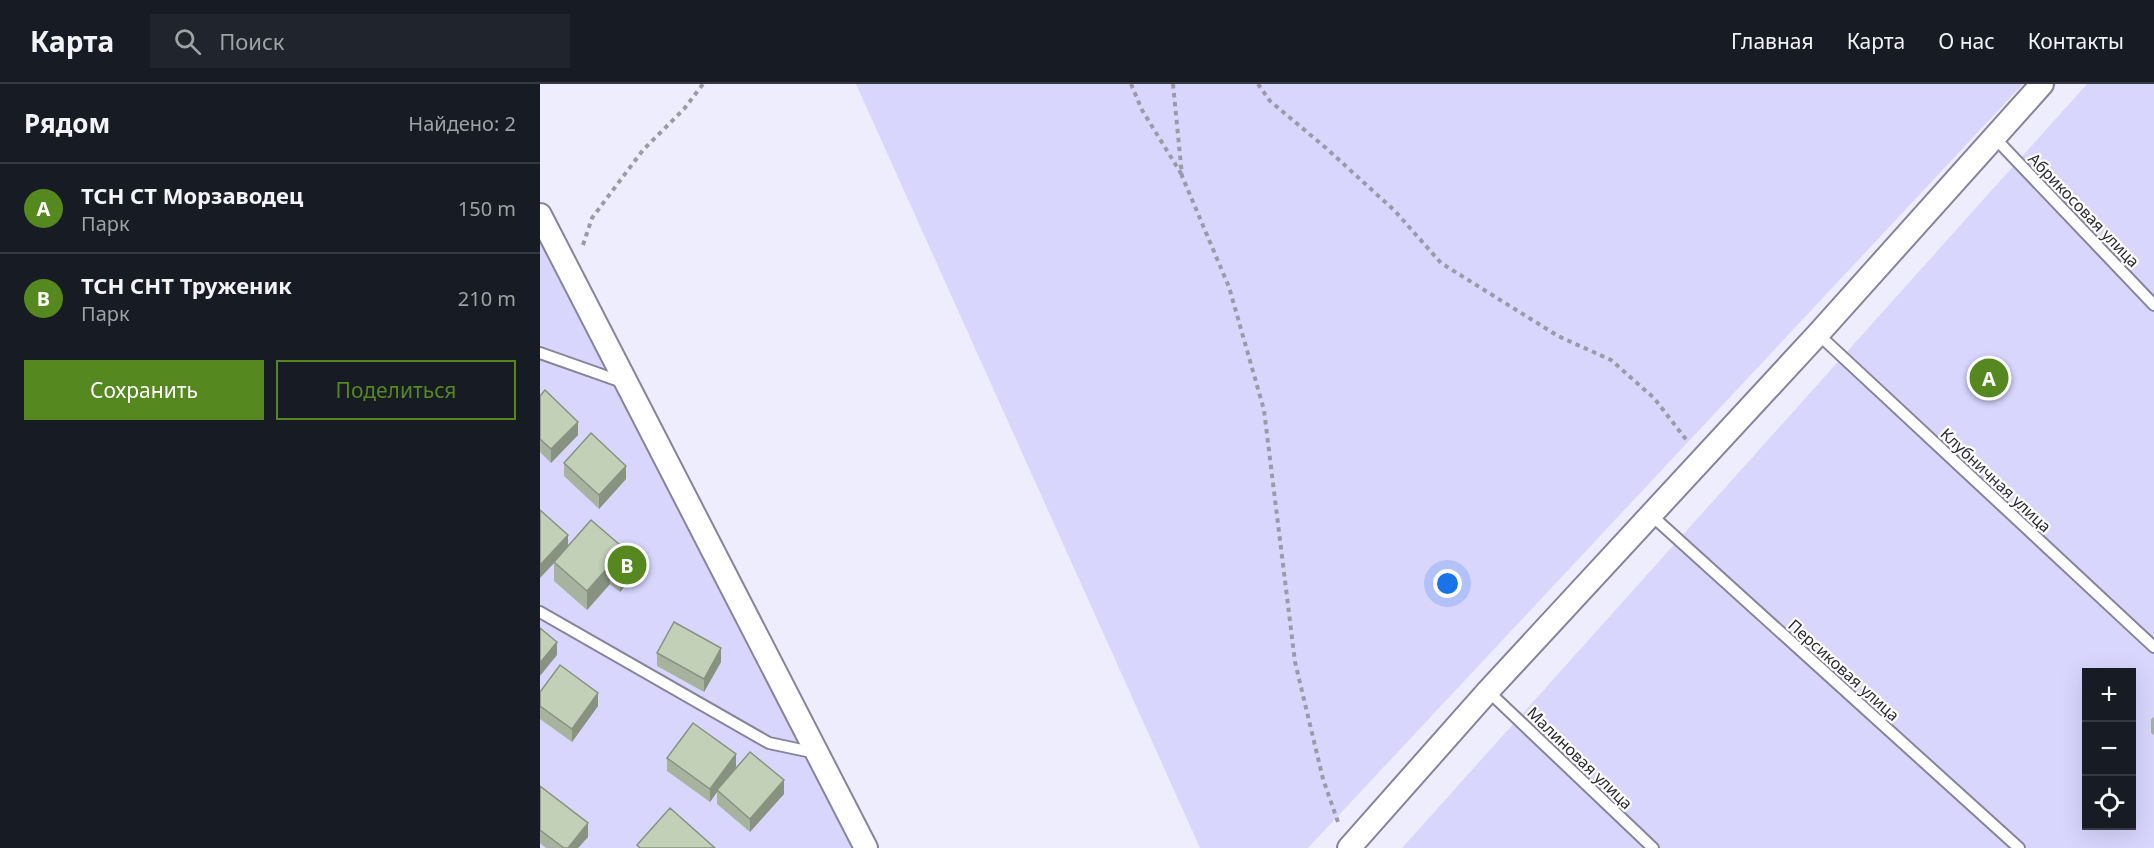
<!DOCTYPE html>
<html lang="ru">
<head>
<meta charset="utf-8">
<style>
  :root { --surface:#171b24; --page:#20242c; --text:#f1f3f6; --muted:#9ea1a6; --line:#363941; --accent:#55881f }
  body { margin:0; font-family:"Noto Sans",sans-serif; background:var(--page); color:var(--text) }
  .controls { position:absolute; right:18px; bottom:18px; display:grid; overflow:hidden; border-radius:0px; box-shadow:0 6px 24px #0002 }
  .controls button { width:54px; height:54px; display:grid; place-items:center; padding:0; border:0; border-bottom:2px solid var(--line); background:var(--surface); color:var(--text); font:30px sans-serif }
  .you { position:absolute; left:908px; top:500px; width:21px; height:21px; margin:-15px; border:4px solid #fff; border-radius:50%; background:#1a73e8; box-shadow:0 0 0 9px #1a73e833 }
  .badge { display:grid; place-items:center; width:39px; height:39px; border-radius:50%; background:var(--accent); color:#fff; font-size:20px; font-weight:700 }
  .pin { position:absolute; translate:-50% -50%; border:3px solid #fff; box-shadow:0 2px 6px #0006 }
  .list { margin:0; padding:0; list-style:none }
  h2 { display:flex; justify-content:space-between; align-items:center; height:78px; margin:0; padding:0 24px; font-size:26px }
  h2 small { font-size:20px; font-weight:400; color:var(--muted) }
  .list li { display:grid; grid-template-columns:39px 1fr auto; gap:18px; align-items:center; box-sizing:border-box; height:90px; padding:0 24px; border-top:2px solid var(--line) }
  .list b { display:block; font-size:22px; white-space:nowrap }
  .list p { margin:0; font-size:20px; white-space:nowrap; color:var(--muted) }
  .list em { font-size:20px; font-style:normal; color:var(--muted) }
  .actions { display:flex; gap:12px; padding:18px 24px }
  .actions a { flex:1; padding:14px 0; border:2px solid var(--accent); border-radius:0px; text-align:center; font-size:21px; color:var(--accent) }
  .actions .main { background:var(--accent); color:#fff }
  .icon { flex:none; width:33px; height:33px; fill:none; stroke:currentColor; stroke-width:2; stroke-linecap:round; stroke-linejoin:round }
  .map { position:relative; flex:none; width:1614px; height:764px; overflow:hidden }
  header { display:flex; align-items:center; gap:36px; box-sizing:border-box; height:84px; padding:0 30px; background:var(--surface); border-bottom:2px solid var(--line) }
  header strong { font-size:28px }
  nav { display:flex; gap:33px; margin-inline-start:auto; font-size:21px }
  .search { width:420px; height:54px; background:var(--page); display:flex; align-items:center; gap:15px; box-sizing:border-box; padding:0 21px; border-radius:0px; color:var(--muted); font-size:22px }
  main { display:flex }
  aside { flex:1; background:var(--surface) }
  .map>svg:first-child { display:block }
</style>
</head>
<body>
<header>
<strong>Карта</strong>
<div class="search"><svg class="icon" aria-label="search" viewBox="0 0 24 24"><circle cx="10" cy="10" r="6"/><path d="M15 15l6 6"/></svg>Поиск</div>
<nav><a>Главная</a><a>Карта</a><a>О нас</a><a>Контакты</a></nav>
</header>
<main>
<aside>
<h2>Рядом<small>Найдено: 2</small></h2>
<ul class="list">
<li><span class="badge">A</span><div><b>ТСН СТ Морзаводец</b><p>Парк</p></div><em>150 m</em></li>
<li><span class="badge">B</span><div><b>ТСН СНТ Труженик</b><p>Парк</p></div><em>210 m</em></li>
</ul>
<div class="actions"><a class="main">Сохранить</a><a>Поделиться</a></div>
</aside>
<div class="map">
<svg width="1614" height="764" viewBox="0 0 1614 764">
  <rect width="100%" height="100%" fill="#eeedfd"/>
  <path fill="#d9d6fe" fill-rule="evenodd" d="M 316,0 L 1483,0 L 768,764 L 660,764 Z
    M 1547,0 L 1614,0 L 1614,764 L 862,764 ZM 1546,588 L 1592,588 L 1592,742 L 1546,742 Z
    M 0,144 L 315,764 L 0,764 Z"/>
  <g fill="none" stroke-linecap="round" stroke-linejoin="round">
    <defs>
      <path id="service" d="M 1453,52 L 1614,221
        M 1278,250 L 1614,563
        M 0,269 L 85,299
        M 1110,430 L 1479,764
        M 0,528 L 229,659 L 276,669
        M 948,607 L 1113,764"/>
      <path id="minor" d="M 0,131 L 326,764
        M 809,764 L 948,607 L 1278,250 L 1502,0"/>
    </defs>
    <use href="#service" stroke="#86849c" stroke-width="14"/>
    <use href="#minor" stroke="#86849c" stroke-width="26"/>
    <path stroke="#9b9aa7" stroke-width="4" stroke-dasharray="4.5 4.5" stroke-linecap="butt" d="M 591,0 L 602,26 L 642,91
      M 633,0 L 642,92 L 689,203 L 724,326 L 755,578 L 783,695 L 799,741
      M 718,0 L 730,17 L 786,64 L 855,127 L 901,179 L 1018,252 L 1071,276 L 1114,314 L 1148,358
      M 43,161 L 52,134 L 103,66 L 144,25 L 163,0"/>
    <use href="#service" stroke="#fff" stroke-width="10"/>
    <use href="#minor" stroke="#fff" stroke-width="22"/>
  </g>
  <path fill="#a7b39e" d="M 0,312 L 38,351 L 11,379 L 0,368 Z
    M 24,379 L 86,395 L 59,425 L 24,392 Z
    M 51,436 L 94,492 L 80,508 L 70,500 L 47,526 L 14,497 L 14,479 L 0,494 Z
    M 117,569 L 181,578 L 164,608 L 117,582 Z
    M 0,608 L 58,622 L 32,658 L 0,635 Z
    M 1614,633 L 1614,651 L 1611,649 L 1611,635 Z
    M 127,674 L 196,683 L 187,695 L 244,710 L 210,748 L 177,720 L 177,708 L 170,718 L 127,687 Z
    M 0,702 L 48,753 L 38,764 L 6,764 L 0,759 Z"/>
  <path fill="#889281" d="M 38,338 L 38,351 L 11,379 L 11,365 Z
    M 86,382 L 86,395 L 59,425 L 59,411 Z
    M 28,451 L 28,464 L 0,494 L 0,481 Z
    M 94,473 L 94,492 L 80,508 L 80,489 Z
    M 70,481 L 70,500 L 47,526 L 47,507 Z
    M 17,558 L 17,571 L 0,592 L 0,579 Z
    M 181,564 L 181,578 L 164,608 L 164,595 Z
    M 58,609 L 58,622 L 32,658 L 32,645 Z
    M 196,670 L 196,683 L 178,707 L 177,706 L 177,708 L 170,718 L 170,705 Z
    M 244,696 L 244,710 L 210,748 L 210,735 Z
    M 48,739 L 48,753 L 38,764 L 28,764 Z"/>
  <path fill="#c2d0b8" stroke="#889281" stroke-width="1.5" d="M 5,306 L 38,338 L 11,365 L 0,355 L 0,312 Z
    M 51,349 L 86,382 L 59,411 L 24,379 Z
    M 0,426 L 28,451 L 0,481 Z
    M 51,436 L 94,473 L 80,489 L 70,481 L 47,507 L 14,478 Z
    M 134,538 L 181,564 L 164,595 L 117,569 Z
    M 0,544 L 17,558 L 0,579 Z
    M 20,581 L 58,609 L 32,645 L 0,622 L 0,608 Z
    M 153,639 L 196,670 L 170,705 L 127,674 Z
    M 210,668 L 244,696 L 210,735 L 177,706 Z
    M 0,702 L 48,739 L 28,764 L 24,764 L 0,746 Z
    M 130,724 L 175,764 L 100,764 L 97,761 Z"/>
  <g text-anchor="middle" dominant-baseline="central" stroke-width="4.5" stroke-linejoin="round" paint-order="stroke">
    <g font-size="16" fill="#2c2b35" stroke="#fff">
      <text transform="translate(1544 126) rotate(46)">Абрикосовая улица</text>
      <text transform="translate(1456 396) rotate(43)">Клубничная улица</text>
      <text transform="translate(1304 586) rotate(42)">Персиковая улица</text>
      <text transform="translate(1040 674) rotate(44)">Малиновая улица</text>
    </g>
  </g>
</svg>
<div class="controls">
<button>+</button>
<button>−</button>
<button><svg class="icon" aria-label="locate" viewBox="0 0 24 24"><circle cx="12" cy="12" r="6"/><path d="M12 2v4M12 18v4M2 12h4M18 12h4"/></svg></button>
</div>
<div class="you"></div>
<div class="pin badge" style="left:1449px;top:294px">A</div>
<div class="pin badge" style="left:87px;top:481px">B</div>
</div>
</main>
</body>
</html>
